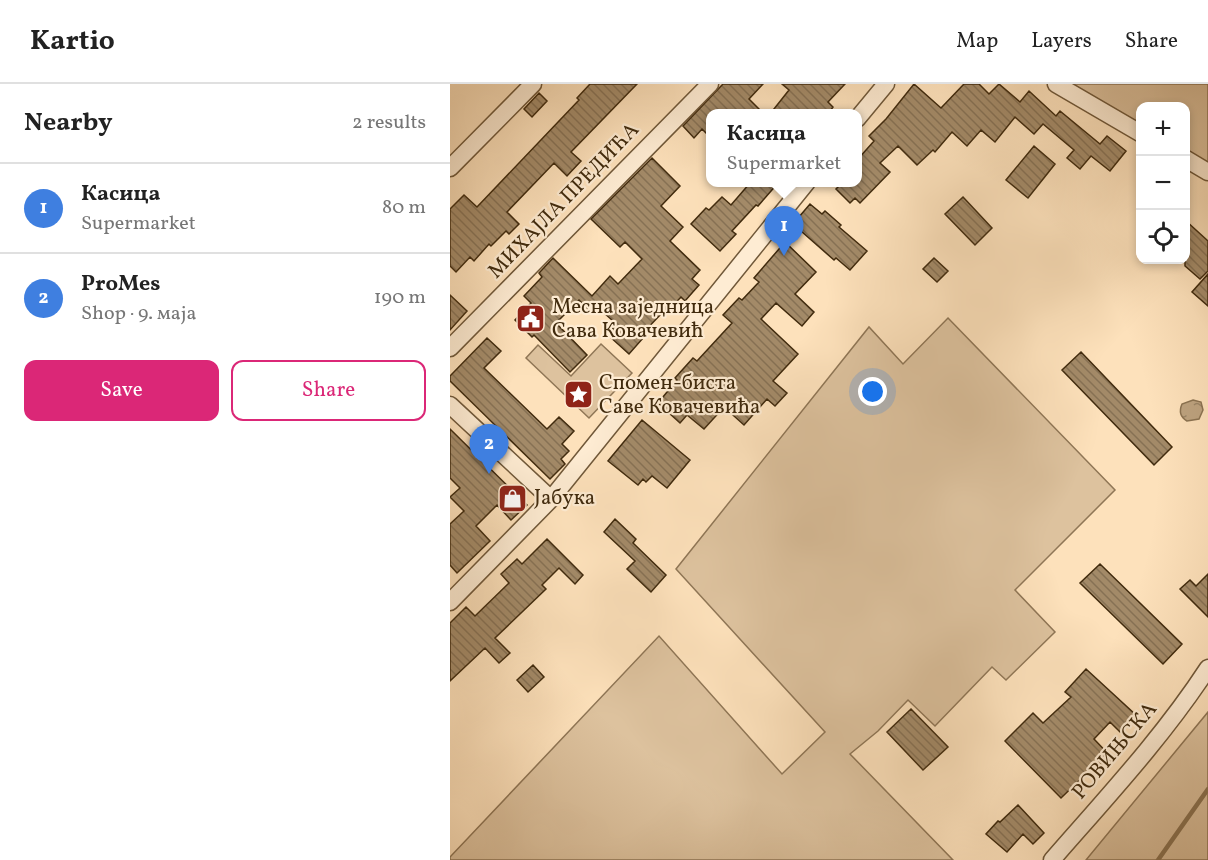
<!DOCTYPE html>
<html lang="en">
<head>
<meta charset="utf-8">
<style>
  :root { --surface:#fff; --page:#f6f6f6; --text:#222; --muted:#767676; --line:#e0e0e0; --accent:#db2777 }
  body { margin:0; font-family:Vollkorn,serif; background:var(--page); color:var(--text) }
  .controls { position:absolute; right:18px; top:18px; display:grid; overflow:hidden; border-radius:12px; box-shadow:0 3px 9px #0003 }
  .controls button { width:54px; height:54px; display:grid; place-items:center; padding:0; border:0; border-bottom:2px solid var(--line); background:var(--surface); color:var(--text); font:30px sans-serif }
  .you { position:absolute; left:423px; top:308px; width:21px; height:21px; margin:-15px; border:4px solid #fff; border-radius:50%; background:#1a73e8; box-shadow:0 0 0 9px #1a73e833 }
  .badge { display:grid; place-items:center; width:39px; height:39px; border-radius:50%; background:var(--accent); color:#fff; font-size:20px; font-weight:700 }
  .pin { position:absolute; translate:-50% -50px; filter:drop-shadow(0 2px 3px #0008) }
  .pin::after { content:''; position:absolute; top:32px; width:21px; height:18px; background:inherit; clip-path:polygon(0 0,100% 0,50% 100%) }
  .popup { position:absolute; left:256px; top:25px; width:156px; height:78px; box-sizing:border-box; display:grid; place-content:center; border-radius:12px; background:var(--surface); filter:drop-shadow(0 2px 4px #0005); font-size:20px; white-space:nowrap; color:var(--muted) }
  .popup b { font-size:22px; color:var(--text) }
  .popup::after { content:''; position:absolute; left:50%; top:100%; margin-left:-12px; border:12px solid transparent; border-top-color:var(--surface) }
  .list { margin:0; padding:0; list-style:none }
  h2 { display:flex; justify-content:space-between; align-items:center; height:78px; margin:0; padding:0 24px; font-size:26px }
  h2 small { font-size:20px; font-weight:400; color:var(--muted) }
  .list li { display:grid; grid-template-columns:39px 1fr auto; gap:18px; align-items:center; box-sizing:border-box; height:90px; padding:0 24px; border-top:2px solid var(--line) }
  .list b { display:block; font-size:22px; white-space:nowrap }
  .list p { margin:0; font-size:20px; white-space:nowrap; color:var(--muted) }
  .list em { font-size:20px; font-style:normal; color:var(--muted) }
  .actions { display:flex; gap:12px; padding:18px 24px }
  .actions a { flex:1; padding:14px 0; border:2px solid var(--accent); border-radius:12px; text-align:center; font-size:21px; color:var(--accent) }
  .actions .main { background:var(--accent); color:#fff }
  .icon { flex:none; width:33px; height:33px; fill:none; stroke:currentColor; stroke-width:2; stroke-linecap:round; stroke-linejoin:round }
  .map { position:relative; flex:none; width:758px; height:776px; overflow:hidden }
  header { display:flex; align-items:center; gap:36px; box-sizing:border-box; height:84px; padding:0 30px; background:var(--surface); border-bottom:2px solid var(--line) }
  header strong { font-size:28px }
  nav { display:flex; gap:33px; margin-inline-start:auto; font-size:21px }
  main { display:flex }
  aside { flex:1; background:var(--surface) }
  .map>svg:first-child { display:block }
</style>
</head>
<body>
<header>
<strong>Kartio</strong>
<nav><a>Map</a><a>Layers</a><a>Share</a></nav>
</header>
<main>
<aside>
<h2>Nearby<small>2 results</small></h2>
<ul class="list">
<li><span class="badge" style="background:#3f7fe0">1</span><div><b>Касица</b><p>Supermarket</p></div><em>80 m</em></li>
<li><span class="badge" style="background:#3f7fe0">2</span><div><b>ProMes</b><p>Shop · 9. маја</p></div><em>190 m</em></li>
</ul>
<div class="actions"><a class="main">Save</a><a>Share</a></div>
</aside>
<div class="map">
<svg width="758" height="776" viewBox="0 0 758 776">
  <defs>
    <pattern id="water-ripples" width="26" height="14" patternUnits="userSpaceOnUse" patternTransform="scale(1.5)"><rect width="26" height="14" fill="#bda380"/><path d="M2 4q2-2 4 0t4 0M15 11q2-2 4 0t4 0" fill="none" stroke="#9b8567"/></pattern>
    <pattern id="building-back-hatch" width="6" height="6" patternUnits="userSpaceOnUse" patternTransform="scale(1.5)"><rect width="6" height="6" fill="#a38a68"/><path d="M-1 5l2 2M0 0l6 6M5-1l2 2" fill="none" stroke="#867154"/></pattern>
  </defs>
  <rect width="100%" height="100%" fill="#fde1bb"/>
  <filter id="stains"><feTurbulence type="fractalNoise" baseFrequency=".00333" numOctaves="4"/><feColorMatrix values="0 0 0 0 .2 0 0 0 0 .09 0 0 0 0 .02 0 0 0 .5 -.17"/></filter>
  <radialGradient id="worn" r=".72"><stop offset=".6" stop-color="#630" stop-opacity="0"/><stop offset="1" stop-color="#630" stop-opacity=".3"/></radialGradient>
  <path fill="#ddc29e" stroke="#8f7656" stroke-width="1.5" d="M 613,0 L 758,0 L 758,81 L 736,68 L 736,22 L 690,22 L 690,43 Z
    M 498,234 L 665,406 L 565,506 L 605,548 L 556,596 L 542,583 L 485,642 L 458,616 L 428,647 L 400,670 L 503,776 L 0,776 L 0,773 L 209,552 L 332,690 L 375,648 L 226,485 L 419,243 L 453,280 Z
    M 151,260 L 182,289 L 139,334 L 76,274 L 88,261 L 121,292 Z
    M 758,628 L 758,776 L 636,776 Z"/>
  <path fill="url(#water-ripples)" stroke="#8b7352" stroke-width="1.5" d="M 743,316 L 751,318 L 753,326 L 749,335 L 737,337 C 730,333 729,327 732,320 Z"/>
  <g fill="none" stroke-linecap="round" stroke-linejoin="round">
    <path stroke="#8b7352" stroke-width="4.5" d="M 708,776 L 758,705"/>
  </g>
  <path fill="url(#building-back-hatch)" stroke="#412b0e" stroke-width="1.5" d="M 140,0 L 187,0 L 121,68 L 131,77 L 117,92 L 104,79 L 57,128 L 69,140 L 59,150 L 56,147 L 41,162 L 39,160 L 24,177 L 20,173 L 6,188 L 0,182 L 0,125 L 14,111 L 27,123 L 129,16 L 127,14 Z
    M 273,0 L 313,0 L 299,15 L 314,30 L 261,30 L 261,54 L 252,45 L 244,54 L 233,42 Z
    M 332,0 L 395,0 L 378,18 L 383,23 L 378,30 L 320,30 L 339,6 Z
    M 464,0 L 491,24 L 514,0 L 529,0 L 539,10 L 549,0 L 570,18 L 579,7 L 606,32 L 610,27 L 650,60 L 657,52 L 676,67 L 660,87 L 641,72 L 630,85 L 617,74 L 624,66 L 593,40 L 584,50 L 565,33 L 545,58 L 531,46 L 517,62 L 502,48 L 485,68 L 483,66 L 467,81 L 448,62 L 430,79 L 440,88 L 410,119 L 405,114 L 400,119 L 386,105 L 392,99 L 408,99 L 408,75 L 424,57 L 419,52 L 436,35 Z
    M 89,9 L 97,17 L 82,33 L 74,25 Z
    M 584,62 L 605,80 L 578,114 L 556,96 Z
    M 202,74 L 230,102 L 211,122 L 233,143 L 220,157 L 250,186 L 242,195 L 249,201 L 235,217 L 231,213 L 213,232 L 211,230 L 191,251 L 194,253 L 179,270 L 158,251 L 163,245 L 159,241 L 163,237 L 143,219 L 138,225 L 129,216 L 106,239 L 137,271 L 120,288 L 84,251 L 82,253 L 65,236 L 81,219 L 74,212 L 92,193 L 89,189 L 103,174 L 142,212 L 160,192 L 168,200 L 192,175 L 175,158 L 170,163 L 141,135 Z
    M 300,99 L 328,99 L 308,122 L 306,121 L 282,147 L 286,150 L 270,167 L 241,140 L 256,124 L 259,126 L 272,113 L 281,121 Z
    M 513,113 L 542,144 L 525,161 L 495,130 Z
    M 360,120 L 372,130 L 375,127 L 391,141 L 389,143 L 417,167 L 400,186 L 386,174 L 384,176 L 343,140 Z
    M 735,136 L 758,157 L 758,187 L 750,195 L 735,182 Z
    M 335,158 L 366,188 L 345,210 L 364,228 L 352,242 L 326,219 L 311,235 L 348,270 L 323,297 L 337,309 L 325,322 L 317,315 L 294,341 L 274,323 L 254,345 L 237,331 L 230,339 L 208,319 L 227,296 L 225,294 L 243,274 L 247,277 L 282,239 L 273,231 L 289,214 L 292,216 L 309,198 L 304,194 Z
    M 484,174 L 498,187 L 487,198 L 473,185 Z
    M 758,190 L 758,222 L 742,208 Z
    M 0,211 L 17,227 L 0,246 Z
    M 37,254 L 51,267 L 34,284 L 97,345 L 109,333 L 124,347 L 112,360 L 119,367 L 111,375 L 115,380 L 100,395 L 0,297 L 0,292 Z
    M 631,268 L 722,363 L 704,381 L 612,286 Z
    M 192,336 L 240,376 L 217,404 L 202,392 L 196,398 L 193,395 L 188,401 L 158,377 Z
    M 0,345 L 77,421 L 61,436 L 47,421 L 26,442 L 40,457 L 7,489 L 0,481 L 0,440 L 14,427 L 0,413 L 10,404 L 0,394 Z
    M 165,435 L 186,455 L 183,459 L 216,491 L 201,508 L 177,485 L 185,477 L 154,448 Z
    M 97,455 L 133,491 L 125,500 L 109,484 L 92,501 L 96,505 L 45,554 L 60,569 L 49,579 L 35,564 L 0,597 L 0,539 L 16,523 L 25,532 L 59,499 L 51,490 L 67,475 L 72,480 Z
    M 650,480 L 732,560 L 713,580 L 630,499 Z
    M 758,490 L 758,533 L 730,505 L 740,496 L 746,502 Z
    M 83,581 L 94,593 L 78,608 L 67,596 Z
    M 636,585 L 686,631 L 670,648 L 660,638 L 644,655 L 664,676 L 648,691 L 642,684 L 611,714 L 555,657 L 583,629 L 593,639 L 621,613 L 615,608 Z
    M 461,625 L 498,663 L 473,686 L 437,648 Z
    M 568,721 L 594,749 L 583,760 L 573,750 L 557,768 L 536,750 L 548,737 L 550,738 Z"/>
  <g fill="none" stroke-linecap="round" stroke-linejoin="round">
    <defs>
      <path id="minor" d="M 606,0 L 690,49
        M 407,35 L 436,0
        M 736,75 L 758,88
        M 0,84 L 83,0
        M 0,264 L 260,0
        M 0,321 L 101,415
        M 0,518 L 101,415 L 357,98
        M 602,776 C 656,714 713,653 758,584"/>
    </defs>
    <use href="#minor" stroke="#705839" stroke-width="19"/>
    <use href="#minor" stroke="#feecd3" stroke-width="16"/>
  </g>
  <defs>
    <symbol id="civic-square" viewBox="-11 -11 22 22"><rect x="-9" y="-9" width="18" height="18" rx="4" fill="#8f2418" stroke="#feecd3"/><path d="M-.6-6.5H3V-4.5H.6V-3L4-1V1h2V6H-6V1h2V-1L-.6-3ZM-1.2 2.5V6h2.4V2.5Z" fill="#fff"/></symbol>
    <symbol id="sight-square" viewBox="-11 -11 22 22"><rect x="-9" y="-9" width="18" height="18" rx="4" fill="#8f2418" stroke="#feecd3"/><path d="M0-6L1.8-2.2L6-1.7L2.9 1.2L3.7 5.4L0 3.3L-3.7 5.4L-2.9 1.2L-6-1.7L-1.8-2.2Z" fill="#fff"/></symbol>
    <symbol id="shop-square" viewBox="-11 -11 22 22"><rect x="-9" y="-9" width="18" height="18" rx="4" fill="#8f2418" stroke="#feecd3"/><path d="M-5-2.5h2.3a2.7 3.5 0 0 1 5.4 0H5L5.5 6h-11ZM-1.5-2.5h3a1.5 2.3 0 0 0-3 0Z" fill="#fff"/></symbol>
  </defs>
  <g fill-rule="evenodd">
    <use href="#civic-square" x="64" y="218" width="33" height="33"/>
    <use href="#sight-square" x="112" y="294" width="33" height="33"/>
    <use href="#shop-square" x="46" y="398" width="33" height="33"/>
  </g>
  <g text-anchor="middle" dominant-baseline="central" stroke-width="4.5" stroke-linejoin="round" paint-order="stroke">
    <g font-size="21" fill="#412b0e" stroke="#feecd3">
      <text transform="translate(114 117) rotate(-46)">МИХАЈЛА ПРЕДИЋА</text>
      <text transform="translate(665 667) rotate(-50)">РОВИЊСКА</text>
    </g>
    <g font-size="21" fill="#412b0e" stroke="#feecd3" text-anchor="start">
      <text x="102" y="223">Месна заједница<tspan x="102" dy="24">Сава Ковачевић</tspan></text>
      <text x="149" y="299">Спомен-биста<tspan x="149" dy="24">Саве Ковачевића</tspan></text>
      <text x="84" y="414">Јабука</text>
    </g>
  </g>
  <rect width="100%" height="100%" filter="url(#stains)"/>
  <rect width="100%" height="100%" fill="url(#worn)"/>
</svg>
<div class="controls">
<button>+</button>
<button>−</button>
<button><svg class="icon" aria-label="locate" viewBox="0 0 24 24"><circle cx="12" cy="12" r="6"/><path d="M12 2v4M12 18v4M2 12h4M18 12h4"/></svg></button>
</div>
<div class="you"></div>
<div class="pin badge" style="left:334px;top:172px;background:#3f7fe0">1</div>
<div class="popup"><b>Касица</b>Supermarket</div>
<div class="pin badge" style="left:39px;top:390px;background:#3f7fe0">2</div>
</div>
</main>
</body>
</html>
